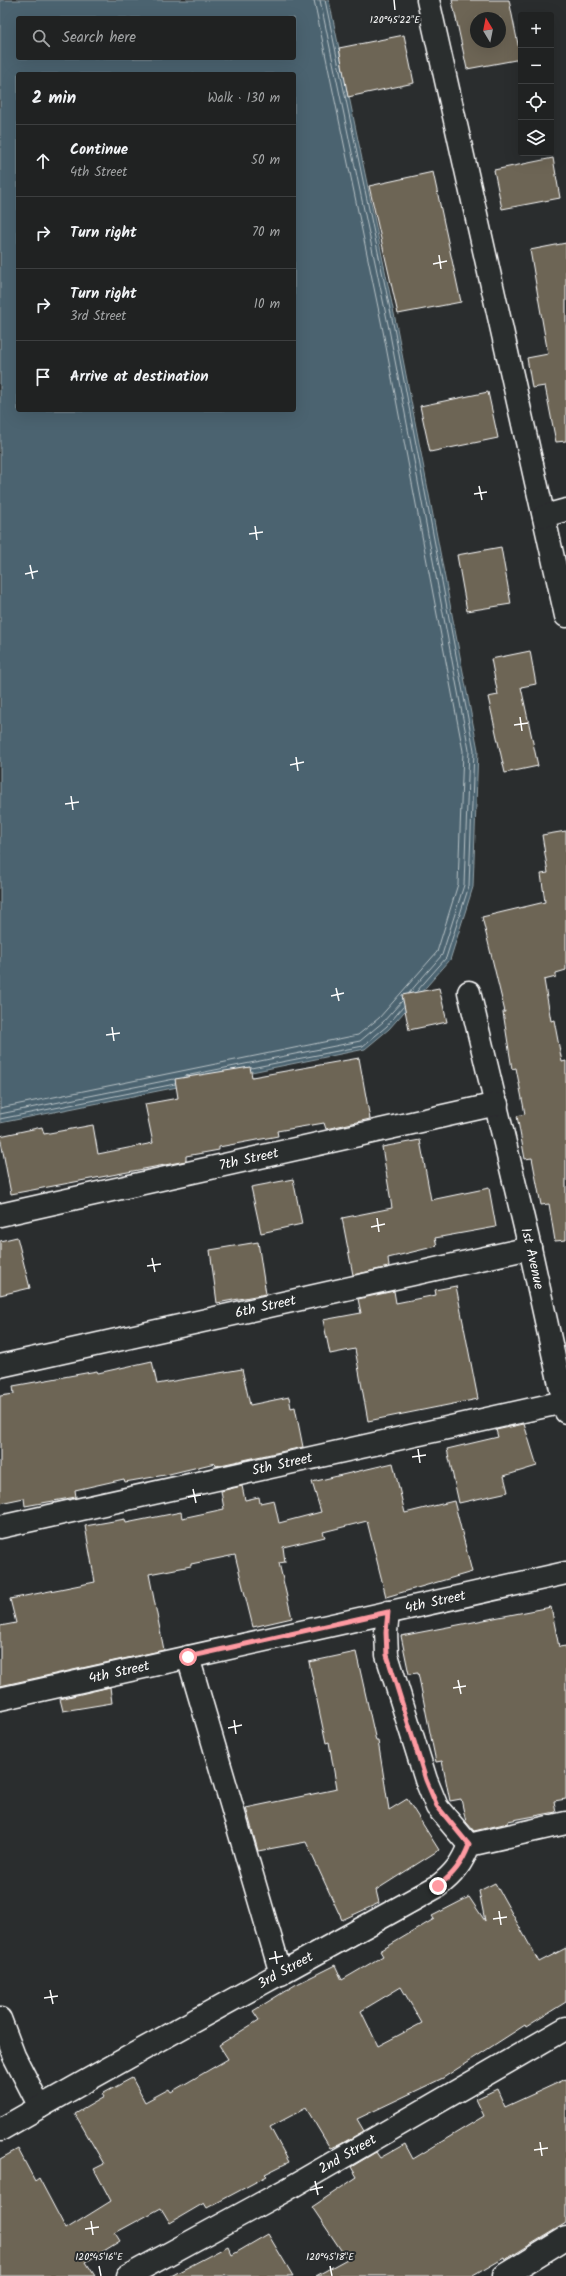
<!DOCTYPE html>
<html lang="en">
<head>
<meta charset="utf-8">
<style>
  :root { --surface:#202222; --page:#2d2f2f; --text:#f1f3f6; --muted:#a2a4a5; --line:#3d3f40 }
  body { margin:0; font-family:Kalam,sans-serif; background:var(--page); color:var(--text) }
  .controls { position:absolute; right:12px; top:12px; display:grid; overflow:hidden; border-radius:4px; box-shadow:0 4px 16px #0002 }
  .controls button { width:36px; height:36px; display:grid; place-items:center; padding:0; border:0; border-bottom:1px solid var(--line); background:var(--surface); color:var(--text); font:20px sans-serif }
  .compass { position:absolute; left:470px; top:12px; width:36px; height:36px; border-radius:50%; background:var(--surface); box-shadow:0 4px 16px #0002; rotate:350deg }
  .stop { position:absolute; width:12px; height:12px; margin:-9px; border:3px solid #ff9aa2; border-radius:50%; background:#fff }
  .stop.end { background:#ff9aa2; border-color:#fff; box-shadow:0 1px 4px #0008 }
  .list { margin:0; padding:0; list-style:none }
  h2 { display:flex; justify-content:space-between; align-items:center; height:52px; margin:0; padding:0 16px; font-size:17px }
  h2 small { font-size:13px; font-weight:400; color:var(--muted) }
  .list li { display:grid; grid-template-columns:26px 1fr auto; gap:12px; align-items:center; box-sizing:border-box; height:72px; padding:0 16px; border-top:1px solid var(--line) }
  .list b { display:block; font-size:15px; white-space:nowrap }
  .list p { margin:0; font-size:13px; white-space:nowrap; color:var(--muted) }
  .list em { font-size:13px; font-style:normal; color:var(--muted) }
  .icon { flex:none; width:22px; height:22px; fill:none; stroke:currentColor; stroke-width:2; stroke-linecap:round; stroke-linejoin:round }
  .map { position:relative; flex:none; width:566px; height:2276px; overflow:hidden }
  .search { position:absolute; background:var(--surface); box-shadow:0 4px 16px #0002; left:16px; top:16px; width:280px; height:44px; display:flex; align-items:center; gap:10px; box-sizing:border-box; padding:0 14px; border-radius:4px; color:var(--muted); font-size:15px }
  .panel { position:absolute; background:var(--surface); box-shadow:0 4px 16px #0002; left:16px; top:72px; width:280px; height:340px; border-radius:4px }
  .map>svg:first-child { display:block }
</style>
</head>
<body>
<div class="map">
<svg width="566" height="2276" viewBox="0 0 566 2276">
  <rect width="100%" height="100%" fill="#2a2d2e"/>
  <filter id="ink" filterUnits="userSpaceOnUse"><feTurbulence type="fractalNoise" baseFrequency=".025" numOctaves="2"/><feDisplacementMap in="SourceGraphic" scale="8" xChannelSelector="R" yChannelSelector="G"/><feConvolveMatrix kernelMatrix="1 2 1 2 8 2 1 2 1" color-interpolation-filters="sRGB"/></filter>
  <g filter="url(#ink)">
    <path fill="#4b6470" stroke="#93a2a9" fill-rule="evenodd" d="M 0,0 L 329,0 L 397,328 L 478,750 L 473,887 L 450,960 L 389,1029 L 365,1049 L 0,1123 ZM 18,18 L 294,18 L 294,58 L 18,58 ZM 18,74 L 294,74 L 294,410 L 18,410 Z"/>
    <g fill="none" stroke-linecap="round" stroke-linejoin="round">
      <path stroke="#b7c1c6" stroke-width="1" d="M 320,0 L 389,329 L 469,750 L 464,885 L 442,955 L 409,993
        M 325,0 L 394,328 L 474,750 L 469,886 L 446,958 L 417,991
        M 251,1068 L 363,1046 L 387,1026 L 403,1007
        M 185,1076 L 360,1041 L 383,1022 L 402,1001
        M 0,1108 L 358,1035 L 379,1018 L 437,952 L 458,884 L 463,751 L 383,331 L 314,0
        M 0,1114 L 174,1079
        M 0,1119 L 175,1084"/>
    </g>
    <path fill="#6d6555" stroke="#fff" fill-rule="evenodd" d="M 452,0 L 509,0 L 521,59 L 467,69 ZM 476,18 L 500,18 L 500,42 L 476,42 Z
      M 404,35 L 414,83 L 348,97 L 339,48 Z
      M 553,158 L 560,198 L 502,209 L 494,170 Z
      M 433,172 L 461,302 L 398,314 L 369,186 Z
      M 566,243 L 566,441 L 556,442 L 545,386 L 532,388 L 527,358 L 548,354 L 530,250 Z
      M 488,392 L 498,438 L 430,452 L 420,406 Z
      M 501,547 L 511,604 L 467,611 L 457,555 Z
      M 530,651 L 536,684 L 521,687 L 538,766 L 505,773 L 488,697 L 498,695 L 491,659 Z
      M 566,831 L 566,970 L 556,973 L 556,977 L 544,980 L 551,1021 L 554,1020 L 562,1062 L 566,1061 L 566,1240 L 555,1241 L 549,1204 L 541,1205 L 532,1158 L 525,1159 L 517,1116 L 525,1114 L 516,1068 L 512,1069 L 503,1012 L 505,1012 L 482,917 L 545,902 L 541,874 L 548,873 L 542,835 Z
      M 439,988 L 447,1022 L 409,1030 L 402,995 Z
      M 359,1058 L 370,1119 L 326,1129 L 324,1123 L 277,1131 L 278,1136 L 219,1147 L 219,1150 L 186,1156 L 186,1161 L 11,1194 L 0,1136 L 42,1127 L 44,1134 L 93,1125 L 98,1154 L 153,1143 L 145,1104 L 178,1098 L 175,1079 L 250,1067 L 252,1077 Z
      M 420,1140 L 431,1200 L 489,1188 L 496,1227 L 435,1238 L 437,1246 L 388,1258 L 389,1267 L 353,1275 L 342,1218 L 392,1208 L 382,1147 Z
      M 293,1179 L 302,1224 L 261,1233 L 251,1187 Z
      M 17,1237 L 30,1288 L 0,1295 L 0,1241 Z
      M 258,1242 L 266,1294 L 217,1303 L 210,1250 Z
      M 456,1286 L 478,1399 L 368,1421 L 355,1349 L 330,1354 L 323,1320 L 361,1313 L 358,1299 L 394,1291 L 396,1303 L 436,1295 L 435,1290 Z
      M 152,1361 L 157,1384 L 242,1369 L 250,1405 L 289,1397 L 291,1408 L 295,1407 L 303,1447 L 216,1466 L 215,1463 L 165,1475 L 125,1482 L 124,1479 L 75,1490 L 76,1497 L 25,1506 L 24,1498 L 0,1503 L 0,1396 L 14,1394 L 13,1386 L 97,1371 L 98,1373 Z
      M 524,1424 L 537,1466 L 504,1476 L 508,1492 L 459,1503 L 447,1449 L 498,1437 L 496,1430 Z
      M 393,1463 L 405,1513 L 454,1501 L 472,1572 L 386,1597 L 367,1521 L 323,1532 L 325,1537 L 283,1547 L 285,1562 L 279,1563 L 292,1618 L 253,1627 L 235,1555 L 191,1564 L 191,1566 L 149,1574 L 164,1650 L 0,1686 L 0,1626 L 16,1623 L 10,1599 L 95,1582 L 85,1526 L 125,1519 L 126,1523 L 181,1512 L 182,1518 L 224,1509 L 221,1491 L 242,1486 L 245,1500 L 259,1497 L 260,1503 L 274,1500 L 279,1523 L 321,1512 L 312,1482 Z
      M 551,1607 L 559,1647 L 566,1646 L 566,1799 L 554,1801 L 556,1812 L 508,1821 L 508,1823 L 474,1831 L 466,1822 L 461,1799 L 450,1801 L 442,1761 L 436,1762 L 418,1673 L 409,1674 L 401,1636 Z
      M 356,1652 L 376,1741 L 378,1741 L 389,1810 L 407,1799 L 439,1850 L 376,1890 L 379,1903 L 342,1920 L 306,1842 L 258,1851 L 246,1808 L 337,1789 L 329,1742 L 326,1743 L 309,1662 Z
      M 110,1687 L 112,1703 L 63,1711 L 60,1699 Z
      M 495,1883 L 539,1962 L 566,1948 L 566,2002 L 526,2027 L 525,2025 L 443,2078 L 357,2119 L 364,2131 L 339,2145 L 330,2148 L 306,2108 L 270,2127 L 289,2162 L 265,2174 L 267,2176 L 207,2208 L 204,2203 L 170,2223 L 161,2208 L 115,2233 L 120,2241 L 86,2262 L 95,2276 L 0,2276 L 0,2159 L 18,2149 L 35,2181 L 39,2178 L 66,2229 L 111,2201 L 94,2169 L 104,2164 L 75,2114 L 104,2097 L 102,2094 L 132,2078 L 145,2102 L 169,2089 L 171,2092 L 228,2059 L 219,2045 L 259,2020 L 253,2011 L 295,1985 L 335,1965 L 342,1980 L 383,1956 L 380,1951 L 434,1919 L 432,1916 L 469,1897 L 485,1921 L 479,1891 ZM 401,1987 L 422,2023 L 378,2046 L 361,2011 Z
      M 566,2079 L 566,2223 L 505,2260 L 504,2258 L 473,2276 L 316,2276 L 347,2259 L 312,2207 L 357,2177 L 351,2167 L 376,2152 L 380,2158 L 405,2144 L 413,2159 L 484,2116 L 476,2099 L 497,2089 L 505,2107 Z
      M 268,2234 L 293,2276 L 171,2276 L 228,2246 L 232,2255 Z"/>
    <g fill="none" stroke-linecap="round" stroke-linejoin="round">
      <defs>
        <g id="street">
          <path d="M 428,0 L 566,616"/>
          <path d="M 544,516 L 566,510"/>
          <path id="s1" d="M 469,992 L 530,1248 L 566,1412"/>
          <path id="s2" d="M 0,1215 L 497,1104"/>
          <path id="s3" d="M 0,1366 L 530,1248"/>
          <path id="s4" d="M 0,1527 L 564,1402"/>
          <path d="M 388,1612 L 386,1632 L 387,1655 L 426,1780 L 437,1807 L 469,1845"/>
          <path d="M 188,1657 L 281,1974"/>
          <path id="s5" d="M 0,1699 L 566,1573"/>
          <path d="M 0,2019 L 14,2056 L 40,2107"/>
          <path id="s6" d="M 0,2130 C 145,2046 292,1968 438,1886 C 454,1874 462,1863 469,1845 L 566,1823"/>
          <path id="s7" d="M 128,2276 L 286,2190 L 566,2028"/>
          <path d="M 504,2276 L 566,2238"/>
        </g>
      </defs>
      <use href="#street" stroke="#fff" stroke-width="25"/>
      <use href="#street" stroke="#2a2d2e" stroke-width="22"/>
    </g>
  </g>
  <g fill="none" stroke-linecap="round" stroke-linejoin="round" filter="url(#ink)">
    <path stroke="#ff9aa2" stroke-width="5" d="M 188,1657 L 388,1612 L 386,1632 L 387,1655 L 426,1780 L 437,1806 L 469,1845 C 462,1863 454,1874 438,1886"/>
  </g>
  <path fill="none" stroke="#fff" stroke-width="1.5" d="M 394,0 L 395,10M 439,255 L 441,269M 433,264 L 447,261M 479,486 L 482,500M 474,494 L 487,492M 255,526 L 257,540M 249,534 L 263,532M 30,565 L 33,579M 25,574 L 38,571M 520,717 L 522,731M 514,725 L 528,723M 296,757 L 298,771M 290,765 L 304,762M 71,796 L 73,810M 65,804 L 79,802M 336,988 L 339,1001M 331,996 L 344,993M 112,1027 L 114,1041M 106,1035 L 120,1033M 377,1218 L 379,1232M 371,1227 L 385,1224M 152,1258 L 155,1272M 147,1266 L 161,1264M 418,1449 L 420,1463M 412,1457 L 426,1455M 193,1489 L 196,1503M 188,1497 L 201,1495M 458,1680 L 461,1694M 453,1688 L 466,1686M 234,1720 L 236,1734M 228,1728 L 242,1725M 499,1911 L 501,1925M 493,1919 L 507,1917M 275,1951 L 277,1964M 269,1959 L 283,1956M 50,1990 L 53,2004M 44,1998 L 58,1996M 540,2142 L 542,2156M 534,2150 L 548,2148M 315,2181 L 318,2195M 310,2190 L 323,2187M 91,2221 L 93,2235M 85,2229 L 99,2227M 99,2266 L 101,2276M 330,2266 L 332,2276"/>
  <g text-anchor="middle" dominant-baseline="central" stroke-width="4" stroke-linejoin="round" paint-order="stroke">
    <g font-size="14" fill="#fff" stroke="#2a2d2e">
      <text stroke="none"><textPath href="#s2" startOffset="255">7th Street</textPath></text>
      <text stroke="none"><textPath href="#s1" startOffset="274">1st Avenue</textPath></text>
      <text stroke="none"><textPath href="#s3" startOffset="272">6th Street</textPath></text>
      <text stroke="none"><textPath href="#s4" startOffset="289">5th Street</textPath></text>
      <text stroke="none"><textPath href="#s5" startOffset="446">4th Street</textPath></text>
      <text stroke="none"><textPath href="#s5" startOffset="122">4th Street</textPath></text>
      <text stroke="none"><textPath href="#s6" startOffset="327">3rd Street</textPath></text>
      <text stroke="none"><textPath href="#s7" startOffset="251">2nd Street</textPath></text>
    </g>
  </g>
  <g font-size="10" text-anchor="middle" fill="#fff" stroke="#2a2d2e" stroke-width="4" stroke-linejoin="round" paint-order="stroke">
    <text x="395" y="23">120°45'22"E</text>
    <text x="99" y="2260">120°45'16"E</text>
    <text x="330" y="2260">120°45'18"E</text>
  </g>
</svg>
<div class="controls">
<button>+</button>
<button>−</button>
<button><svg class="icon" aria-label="locate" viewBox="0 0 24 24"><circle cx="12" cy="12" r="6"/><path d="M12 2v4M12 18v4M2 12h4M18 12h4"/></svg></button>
<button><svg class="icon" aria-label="layers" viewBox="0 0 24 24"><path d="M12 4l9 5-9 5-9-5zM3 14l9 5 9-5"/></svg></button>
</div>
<svg class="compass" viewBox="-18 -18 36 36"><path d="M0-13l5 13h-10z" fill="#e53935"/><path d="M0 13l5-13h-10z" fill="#a2a4a5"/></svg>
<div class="stop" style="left:188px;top:1657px"></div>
<div class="stop end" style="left:438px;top:1886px"></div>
<div class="search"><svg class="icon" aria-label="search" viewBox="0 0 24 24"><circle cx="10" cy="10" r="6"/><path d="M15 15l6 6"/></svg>Search here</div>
<section class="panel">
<h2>2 min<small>Walk · 130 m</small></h2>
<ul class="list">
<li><svg class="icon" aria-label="ahead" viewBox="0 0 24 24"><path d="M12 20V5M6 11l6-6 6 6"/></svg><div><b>Continue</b><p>4th Street</p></div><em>50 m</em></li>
<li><svg class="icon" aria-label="right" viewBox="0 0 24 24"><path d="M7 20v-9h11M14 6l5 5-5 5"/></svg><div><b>Turn right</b></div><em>70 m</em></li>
<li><svg class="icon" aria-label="right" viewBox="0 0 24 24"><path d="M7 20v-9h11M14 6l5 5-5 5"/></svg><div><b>Turn right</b><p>3rd Street</p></div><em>10 m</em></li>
<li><svg class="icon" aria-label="arrive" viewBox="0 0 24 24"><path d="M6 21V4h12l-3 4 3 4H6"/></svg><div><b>Arrive at destination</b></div></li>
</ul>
</section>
</div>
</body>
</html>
